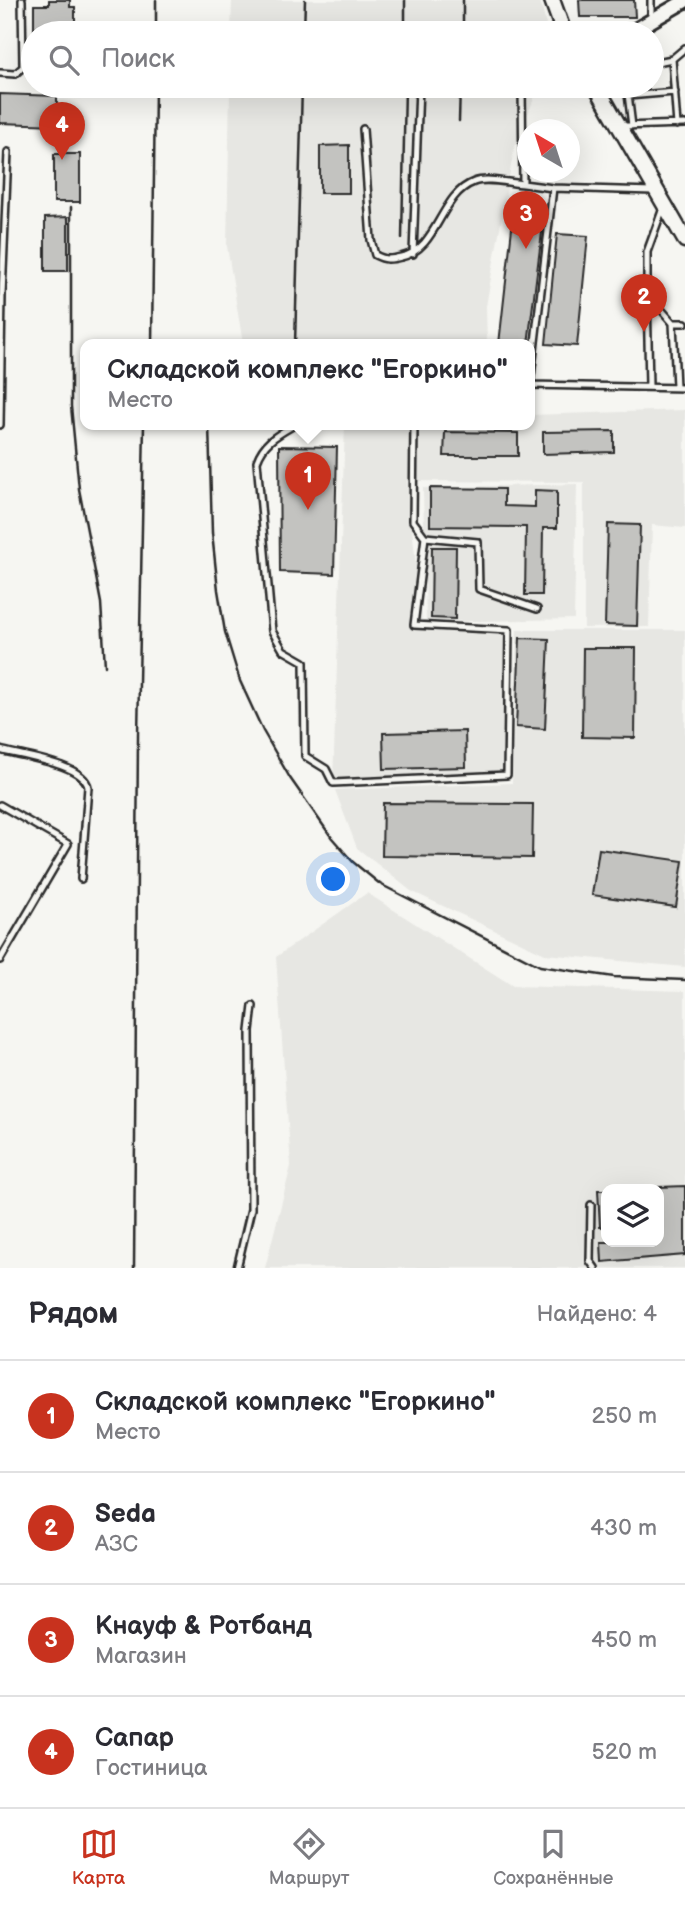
<!DOCTYPE html>
<html lang="ru">
<head>
<meta charset="utf-8">
<style>
  :root { --surface:#fff; --page:#f7f7f7; --text:#2b2b33; --muted:#7c7c81; --line:#e1e1e2; --accent:#c8321e }
  body { margin:0; font-family:"Balsamiq Sans",sans-serif; background:var(--page); color:var(--text) }
  .controls { position:absolute; right:21px; bottom:21px; display:grid; overflow:hidden; border-radius:14px; box-shadow:0 7px 28px #0002 }
  .controls button { width:63px; height:63px; display:grid; place-items:center; padding:0; border:0; border-bottom:2px solid var(--line); background:var(--surface); color:var(--text); font:35px sans-serif }
  .compass { position:absolute; left:517px; top:119px; width:63px; height:63px; border-radius:50%; background:var(--surface); box-shadow:0 7px 28px #0002; rotate:321deg }
  .you { position:absolute; left:334px; top:880px; width:24px; height:24px; margin:-18px; border:5px solid #fff; border-radius:50%; background:#1a73e8; box-shadow:0 0 0 10px #1a73e833 }
  .badge { display:grid; place-items:center; width:46px; height:46px; border-radius:50%; background:var(--accent); color:#fff; font-size:23px; font-weight:700 }
  .pin { position:absolute; translate:-50% -58px; filter:drop-shadow(0 2px 4px #0008) }
  .pin::after { content:''; position:absolute; top:37px; width:24px; height:21px; background:inherit; clip-path:polygon(0 0,100% 0,50% 100%) }
  .popup { position:absolute; left:80px; top:339px; width:455px; height:91px; box-sizing:border-box; display:grid; place-content:center; border-radius:14px; background:var(--surface); filter:drop-shadow(0 2px 5px #0005); font-size:23px; white-space:nowrap; color:var(--muted) }
  .popup b { font-size:26px; color:var(--text) }
  .popup::after { content:''; position:absolute; left:50%; top:100%; margin-left:-14px; border:14px solid transparent; border-top-color:var(--surface) }
  .list { margin:0; padding:0; list-style:none }
  h2 { display:flex; justify-content:space-between; align-items:center; height:91px; margin:0; padding:0 28px; font-size:30px }
  h2 small { font-size:23px; font-weight:400; color:var(--muted) }
  .list li { display:grid; grid-template-columns:46px 1fr auto; gap:21px; align-items:center; box-sizing:border-box; height:112px; padding:0 28px; border-top:2px solid var(--line) }
  .list b { display:block; font-size:26px; white-space:nowrap }
  .list p { margin:0; font-size:23px; white-space:nowrap; color:var(--muted) }
  .list em { font-size:23px; font-style:normal; color:var(--muted) }
  .icon { flex:none; width:38px; height:38px; fill:none; stroke:currentColor; stroke-width:2; stroke-linecap:round; stroke-linejoin:round }
  .map { position:relative; flex:none; width:685px; height:1268px; overflow:hidden }
  .search { position:absolute; background:var(--surface); box-shadow:0 7px 28px #0002; left:21px; right:21px; top:21px; height:77px; display:flex; align-items:center; gap:18px; box-sizing:border-box; padding:0 24px; border-radius:38px; color:var(--muted); font-size:26px }
  .sheet { height:539px; background:var(--surface) }
  nav { display:flex; justify-content:space-around; align-items:center; box-sizing:border-box; height:98px; border-top:2px solid var(--line); background:var(--surface); font-size:19px; color:var(--muted) }
  nav a { display:grid; justify-items:center; gap:4px }
  nav .on { color:var(--accent) }
  .map>svg:first-child { display:block }
</style>
</head>
<body>
<div class="map">
<svg width="685" height="1268" viewBox="0 0 685 1268">
  <rect width="100%" height="100%" fill="#f6f6f2"/>
  <filter id="ink" filterUnits="userSpaceOnUse"><feTurbulence type="fractalNoise" baseFrequency=".0143" numOctaves="2"/><feDisplacementMap in="SourceGraphic" scale="14" xChannelSelector="R" yChannelSelector="G"/><feConvolveMatrix kernelMatrix="1 2 1 2 8 2 1 2 1" color-interpolation-filters="sRGB"/></filter>
  <g filter="url(#ink)">
    <path fill="#e7e7e3" fill-rule="evenodd" d="M 232,0 L 540,0 L 548,33 L 231,33 Z
      M 230,86 L 539,86 L 514,149 L 486,306 L 487,344 L 243,344 L 227,246 Z
      M 685,410 L 685,528 L 652,525 L 649,627 L 584,628 L 584,482 L 407,481 L 423,629 L 509,630 L 507,775 L 333,783 L 345,424 L 530,424 L 530,415 Z
      M 577,484 L 574,619 L 426,622 L 423,488 Z
      M 517,630 L 685,630 L 685,967 L 545,954 L 411,891 L 357,848 L 335,790 L 512,783 Z
      M 367,893 L 513,986 L 685,991 L 685,1268 L 265,1268 L 291,1166 L 276,957 ZM 606,1189 L 659,1189 L 659,1242 L 606,1242 Z"/>
    <path fill="#c3c3c0" stroke="#2b2b2b" stroke-width="2" d="M 49,0 L 70,0 L 70,7 L 75,7 L 75,33 L 34,33 L 34,5 L 49,5 Z
      M 579,0 L 634,0 L 635,17 L 580,17 Z
      M 0,94 L 57,96 L 57,125 L 0,123 Z
      M 349,145 L 349,193 L 320,193 L 320,146 Z
      M 54,154 L 80,154 L 80,202 L 54,202 Z
      M 68,217 L 68,271 L 45,271 L 45,218 Z
      M 512,228 L 542,232 L 528,344 L 499,344 Z
      M 557,234 L 588,236 L 577,346 L 546,344 Z
      M 614,431 L 614,452 L 543,454 L 543,432 Z
      M 445,432 L 518,433 L 518,456 L 444,456 Z
      M 279,446 L 337,447 L 334,574 L 280,572 Z
      M 430,488 L 504,489 L 504,506 L 535,507 L 535,490 L 557,491 L 557,528 L 543,528 L 542,595 L 525,595 L 526,527 L 430,526 Z
      M 608,524 L 640,525 L 637,626 L 605,625 Z
      M 432,547 L 456,547 L 455,619 L 431,618 Z
      M 520,638 L 549,639 L 545,729 L 516,727 Z
      M 583,648 L 636,648 L 635,738 L 582,737 Z
      M 465,731 L 466,767 L 384,769 L 383,733 Z
      M 383,803 L 533,804 L 532,858 L 382,856 Z
      M 599,849 L 683,861 L 676,907 L 592,895 Z
      M 685,1186 L 685,1255 L 602,1262 L 601,1242 L 659,1242 L 659,1187 Z
      M 598,1190 L 606,1190 L 606,1227 L 600,1227 Z"/>
    <g fill="none" stroke-linecap="round" stroke-linejoin="round">
      <defs>
        <path id="service" d="M 651,0 L 651,18
          M 548,33 L 559,23
          M 672,59 L 677,125
          M 652,63 L 672,59 L 685,48
          M 0,73 L 15,74 L 23,67 L 22,0
          M 522,86 L 523,184 L 553,188
          M 627,86 L 632,126
          M 628,96 L 675,92
          M 622,126 L 685,124
          M 363,129 L 371,240 L 375,255 C 385,260 389,260 401,257 C 439,249 439,195 474,182 C 487,177 509,183 523,184
          M 663,208 L 647,252 L 647,293 L 673,323 L 685,323
          M 413,254 L 419,86
          M 647,293 L 649,387
          M 673,323 L 676,387
          M 530,385 L 553,188 L 653,191
          M 530,385 L 685,388
          M 296,424 C 279,434 264,441 257,461 L 272,631 L 283,650 L 304,662 L 305,756 L 326,769 L 333,783 L 507,775 L 509,630 L 414,625 L 425,537
          M 414,424 L 413,521 L 425,537 L 478,542 L 479,589 L 537,609
          M 0,425 L 2,295 L 8,152
          M 0,750 C 21,756 84,764 88,787 L 81,879
          M 0,805 L 68,844 L 0,960
          M 591,1205 L 590,1261 L 595,1268
          M 237,1268 L 251,1209 L 250,1031 L 253,1006"/>
        <path id="tertiary" d="M 630,33 L 685,1"/>
        <path id="secondary" d="M 552,0 L 564,33
          M 596,86 L 685,240"/>
      </defs>
      <use href="#service" stroke="#2b2b2b" stroke-width="10"/>
      <use href="#tertiary" stroke="#2b2b2b" stroke-width="18"/>
      <use href="#secondary" stroke="#2b2b2b" stroke-width="19"/>
      <use href="#service" stroke="#f6f6f2" stroke-width="5"/>
      <use href="#tertiary" stroke="#f6f6f2" stroke-width="12"/>
      <use href="#secondary" stroke="#f6f6f2" stroke-width="14"/>
      <path stroke="#2b2b2b" stroke-width="2.5" d="M 405,0 L 405,33
        M 156,33 L 156,0
        M 304,33 L 305,0
        M 463,33 L 463,0
        M 459,121 L 460,86
        M 71,207 L 71,406 L 79,489 L 101,603 L 105,666
        M 402,238 L 405,86
        M 152,344 L 155,86
        M 295,344 L 302,86
        M 209,424 L 212,533 L 218,590 L 225,632 L 240,681 L 263,731 L 290,778 L 332,838 L 353,862 L 380,884 L 540,966 L 614,977 L 685,980
        M 134,1268 L 138,735 L 144,424"/>
    </g>
  </g>
</svg>
<div class="controls">
<button><svg class="icon" aria-label="layers" viewBox="0 0 24 24"><path d="M12 4l9 5-9 5-9-5zM3 14l9 5 9-5"/></svg></button>
</div>
<svg class="compass" viewBox="-18 -18 36 36"><path d="M0-13l5 13h-10z" fill="#e53935"/><path d="M0 13l5-13h-10z" fill="#7c7c81"/></svg>
<div class="you"></div>
<div class="pin badge" style="left:308px;top:510px">1</div>
<div class="popup"><b>Складской комплекс &quot;Егоркино&quot;</b>Место</div>
<div class="pin badge" style="left:644px;top:332px">2</div>
<div class="pin badge" style="left:526px;top:249px">3</div>
<div class="pin badge" style="left:62px;top:160px">4</div>
<div class="search"><svg class="icon" aria-label="search" viewBox="0 0 24 24"><circle cx="10" cy="10" r="6"/><path d="M15 15l6 6"/></svg>Поиск</div>
</div>
<section class="sheet">
<h2>Рядом<small>Найдено: 4</small></h2>
<ul class="list">
<li><span class="badge">1</span><div><b>Складской комплекс &quot;Егоркино&quot;</b><p>Место</p></div><em>250 m</em></li>
<li><span class="badge">2</span><div><b>Seda</b><p>АЗС</p></div><em>430 m</em></li>
<li><span class="badge">3</span><div><b>Кнауф &amp; Ротбанд</b><p>Магазин</p></div><em>450 m</em></li>
<li><span class="badge">4</span><div><b>Сапар</b><p>Гостиница</p></div><em>520 m</em></li>
</ul>
</section>
<nav>
<a class="on"><svg class="icon" aria-label="map" viewBox="0 0 24 24"><path d="M3 6l6-2 6 2 6-2v14l-6 2-6-2-6 2zM9 4v14M15 6v14"/></svg>Карта</a>
<a><svg class="icon" aria-label="directions" viewBox="0 0 24 24"><path d="M12 3l9 9-9 9-9-9zM9 14v-3h6M13 9l2 2-2 2"/></svg>Маршрут</a>
<a><svg class="icon" aria-label="saved" viewBox="0 0 24 24"><path d="M7 4h10v16l-5-4-5 4z"/></svg>Сохранённые</a>
</nav>
</body>
</html>
